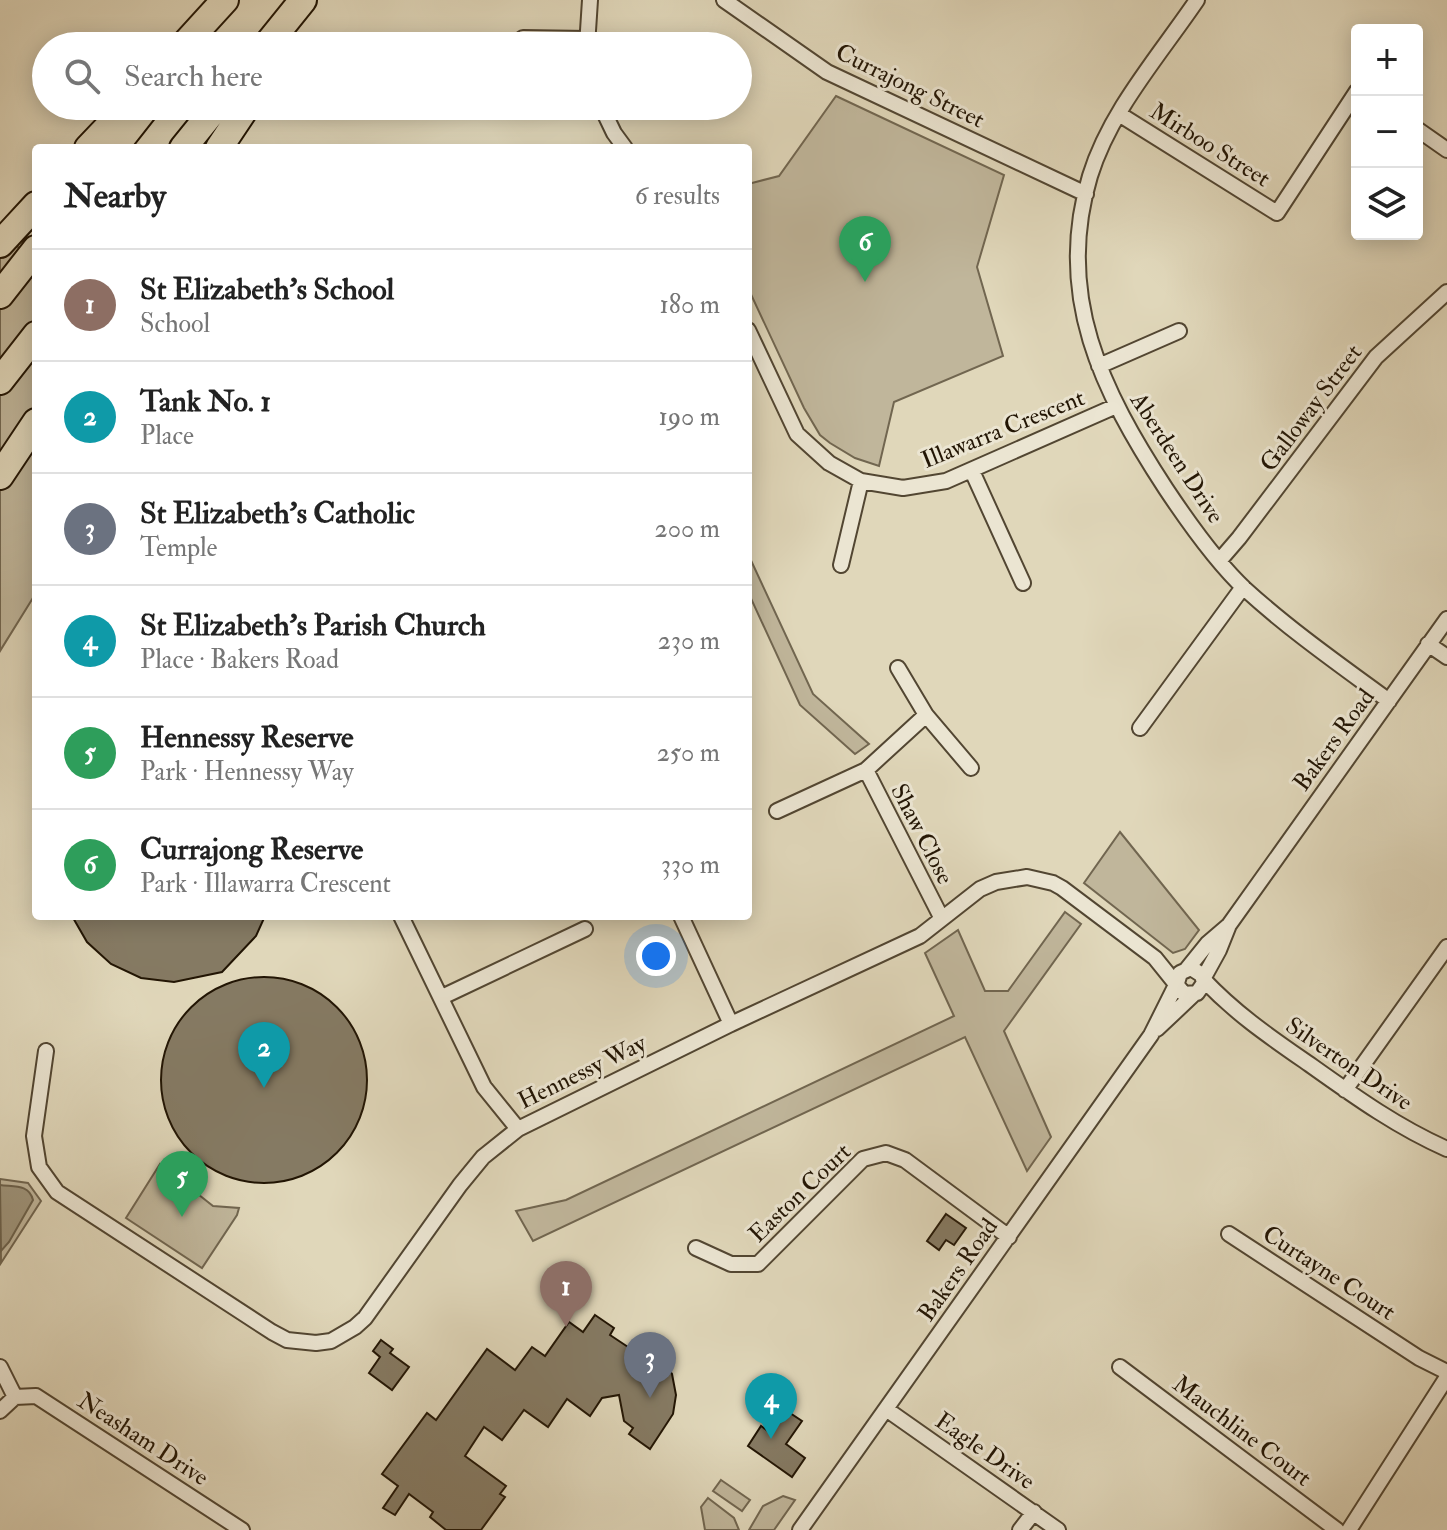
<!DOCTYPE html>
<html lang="en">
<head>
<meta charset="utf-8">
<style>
  :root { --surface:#fff; --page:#f6f6f6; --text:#222; --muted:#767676; --line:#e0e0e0; --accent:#8f2418 }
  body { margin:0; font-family:"IM FELL Double Pica",serif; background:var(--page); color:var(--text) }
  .controls { position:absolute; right:24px; top:24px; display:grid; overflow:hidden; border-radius:8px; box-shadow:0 4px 20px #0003 }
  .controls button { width:72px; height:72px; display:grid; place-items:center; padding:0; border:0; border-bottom:2px solid var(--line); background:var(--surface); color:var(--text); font:40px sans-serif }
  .you { position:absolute; left:656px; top:956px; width:28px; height:28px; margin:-20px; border:6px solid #fff; border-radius:50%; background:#1a73e8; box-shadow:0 0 0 12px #1a73e833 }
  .badge { display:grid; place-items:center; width:52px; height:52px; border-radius:50%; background:var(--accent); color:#fff; font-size:26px; font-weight:700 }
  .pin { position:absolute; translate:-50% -66px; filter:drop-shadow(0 2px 4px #0008) }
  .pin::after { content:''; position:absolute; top:42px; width:28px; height:24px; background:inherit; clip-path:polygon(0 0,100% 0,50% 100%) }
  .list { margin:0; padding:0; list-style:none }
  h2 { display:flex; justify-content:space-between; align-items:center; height:104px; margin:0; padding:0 32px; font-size:34px }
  h2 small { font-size:26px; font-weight:400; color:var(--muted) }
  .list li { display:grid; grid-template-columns:52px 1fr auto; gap:24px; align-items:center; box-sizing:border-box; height:112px; padding:0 32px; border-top:2px solid var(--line) }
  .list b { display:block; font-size:30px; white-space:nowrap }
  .list p { margin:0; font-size:26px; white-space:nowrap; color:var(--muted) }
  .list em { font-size:26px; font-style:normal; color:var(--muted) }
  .icon { flex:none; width:44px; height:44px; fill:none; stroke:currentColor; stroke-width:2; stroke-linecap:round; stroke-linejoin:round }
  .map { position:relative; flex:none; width:1447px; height:1530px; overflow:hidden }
  .search { position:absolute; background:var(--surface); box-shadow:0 4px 20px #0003; left:32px; top:32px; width:720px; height:88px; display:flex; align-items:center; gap:20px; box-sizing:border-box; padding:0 28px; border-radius:44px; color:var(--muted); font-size:30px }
  .panel { position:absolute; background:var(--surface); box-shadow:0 4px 20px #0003; left:32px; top:144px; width:720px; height:776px; border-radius:8px }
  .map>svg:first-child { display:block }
</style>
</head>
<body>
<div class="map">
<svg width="1447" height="1530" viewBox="0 0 1447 1530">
  <rect width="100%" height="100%" fill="#e0d7ba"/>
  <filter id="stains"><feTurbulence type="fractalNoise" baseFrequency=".0025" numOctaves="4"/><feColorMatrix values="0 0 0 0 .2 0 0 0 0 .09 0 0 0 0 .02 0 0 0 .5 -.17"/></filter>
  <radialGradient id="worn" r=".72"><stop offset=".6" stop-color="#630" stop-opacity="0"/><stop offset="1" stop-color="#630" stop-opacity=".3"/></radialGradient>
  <path fill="#c0b69b" stroke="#716650" stroke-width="2" d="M 836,96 L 1004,175 L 977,267 L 1003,356 L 894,402 L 879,466 L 855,458 L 830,443 L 820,435 L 804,408 L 748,288 L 748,184 L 779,176 Z
    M 0,232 L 36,262 L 36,593 L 0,651 Z
    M 748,554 L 813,694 L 869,744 L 855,754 L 800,705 L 748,592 Z
    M 1120,832 L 1199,930 L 1185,949 L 1173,953 L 1084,883 Z
    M 1065,912 L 1081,924 L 1004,1031 L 1051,1137 L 1027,1171 L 965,1037 L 533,1241 L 516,1211 L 566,1200 L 954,1016 L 925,953 L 958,930 L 985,991 L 1008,991 Z
    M 160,1164 L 213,1206 L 239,1208 L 237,1215 L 202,1268 L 126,1218 Z
    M 0,1179 L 28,1183 L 41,1201 L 1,1263 Z
    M 721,1480 L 750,1500 L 742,1511 L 713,1491 Z
    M 783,1496 L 795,1500 L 774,1530 L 749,1530 L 763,1506 Z
    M 708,1498 L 734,1518 L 739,1530 L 705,1530 L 701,1507 Z"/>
  <path fill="#9f957c" stroke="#6d624c" stroke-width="2" d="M 0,1185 C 14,1187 29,1184 33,1200 L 9,1242 L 1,1251 Z"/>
  <path fill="#857a63" stroke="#221504" stroke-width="2" d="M 72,916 L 265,916 L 256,936 L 222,972 L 174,982 L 141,978 L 111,964 L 87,942 Z
    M161 1080a103 103 0 1 1 206 0a103 103 0 1 1-206 0Z
    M 946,1214 L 966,1228 L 954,1245 L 946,1240 L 939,1250 L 927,1241 Z
    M 595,1315 L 614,1328 L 610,1335 L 643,1357 L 650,1347 L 656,1352 L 672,1374 L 676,1395 L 673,1414 L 650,1449 L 629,1434 L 633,1428 L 624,1421 L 619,1395 L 602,1398 L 590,1416 L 567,1399 L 548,1427 L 524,1410 L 502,1440 L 484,1427 L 465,1456 L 506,1486 L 500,1494 L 505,1497 L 481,1530 L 446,1530 L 430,1517 L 433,1512 L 409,1494 L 395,1515 L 383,1508 L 398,1486 L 382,1474 L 427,1413 L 436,1420 L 487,1349 L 515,1370 L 532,1347 L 545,1356 L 569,1322 L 583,1332 Z
    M 381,1340 L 393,1349 L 390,1353 L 409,1367 L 392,1390 L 369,1373 L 380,1357 L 373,1351 Z
    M 784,1409 L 802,1421 L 786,1444 L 805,1458 L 792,1477 L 748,1446 L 761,1426 L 768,1431 Z"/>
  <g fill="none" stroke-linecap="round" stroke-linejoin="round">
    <defs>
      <path id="street" d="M 724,0 L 827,72 L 1086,194
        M 1197,0 C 1159,56 1110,111 1090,176 C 1054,295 1102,391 1166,489 C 1188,522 1216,562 1245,589 C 1290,630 1340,665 1389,701
        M 523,38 L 587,39
        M 587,46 L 590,0
        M 601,106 L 614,133 L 625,148
        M 1119,114 L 1277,213 L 1357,91
        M 1417,129 L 1447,150
        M 748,330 L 797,434 L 829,463 L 861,481 L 903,488 L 946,481 L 1116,406
        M 1099,366 L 1179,331
        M 972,471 L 1023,583
        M 1220,560 L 1239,538 L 1376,357 L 1447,292
        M 841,565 L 861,481
        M 1428,644 L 1447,657
        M 898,668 L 926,715 L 971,768
        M 926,715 L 866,770 L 941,917
        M 1140,728 L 1243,587
        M 777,811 L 866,770
        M 401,916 L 484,1087 L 518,1129
        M 681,916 L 731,1024
        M 1187,969 L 1208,943 L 1229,925 L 1447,619
        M 1203,979 C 1236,1014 1270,1037 1309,1064 C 1354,1096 1397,1127 1447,1149
        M 1203,979 L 1219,950 L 1229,925
        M 442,997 L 585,929
        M 1157,1029 L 1193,995
        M 46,1051 L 34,1136 L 39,1167 L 57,1192 L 272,1332 L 287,1340 L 316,1343 L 331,1341 L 355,1327 L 365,1318 L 460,1185 L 483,1157 L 518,1129 L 731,1024 L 920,936 L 980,889 L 996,882 L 1027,877 L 1053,883 L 1062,888 L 1155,958 L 1184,994 L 1197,993 L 1204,983 L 1202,975 L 1191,968 L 1180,973 L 1177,983
        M 1345,1090 L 1447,947
        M 1229,1234 L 1419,1358 L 1447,1372
        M 696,1248 L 731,1264 L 758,1264 L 863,1159 L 886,1153 L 905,1160 L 1009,1237
        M 0,1367 L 15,1397
        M 1120,1367 L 1337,1530
        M 886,1409 L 1058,1530
        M 0,1411 L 15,1397 L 36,1396 L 242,1530
        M 800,1530 L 1151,1035 L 1177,983
        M 1020,1530 L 1034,1512
        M 1349,1530 L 1447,1377"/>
      <path id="highway" d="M 183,46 L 225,0
        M 266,46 L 303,0
        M 88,148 L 128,106
        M 114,148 L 147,106
        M 183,148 L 217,106
        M 219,148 L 247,106
        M 0,244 L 36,205
        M 0,295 L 36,249
        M 0,381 L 36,335
        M 0,476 L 36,422"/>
    </defs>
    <use href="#street" stroke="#524632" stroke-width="18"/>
    <use href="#highway" stroke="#221504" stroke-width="30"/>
    <use href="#street" stroke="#ebe5d2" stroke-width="14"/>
    <use href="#highway" stroke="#e0d7ba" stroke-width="26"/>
  </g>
  <g text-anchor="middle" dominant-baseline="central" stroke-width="6" stroke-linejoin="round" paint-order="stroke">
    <g font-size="24" fill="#221504" stroke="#ebe5d2">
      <text transform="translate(910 86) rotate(26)">Currajong Street</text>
      <text transform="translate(1210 145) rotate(32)">Mirboo Street</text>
      <text transform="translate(1311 408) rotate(-53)">Galloway Street</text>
      <text transform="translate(1003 429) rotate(-22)">Illawarra Crescent</text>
      <text transform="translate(1177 458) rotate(57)">Aberdeen Drive</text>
      <text transform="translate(1334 740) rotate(-54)">Bakers Road</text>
      <text transform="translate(922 834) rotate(63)">Shaw Close</text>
      <text transform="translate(1349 1064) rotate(34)">Silverton Drive</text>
      <text transform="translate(582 1072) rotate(-26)">Hennessy Way</text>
      <text transform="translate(800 1193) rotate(-44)">Easton Court</text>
      <text transform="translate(958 1270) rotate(-55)">Bakers Road</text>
      <text transform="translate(1329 1273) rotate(33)">Curtayne Court</text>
      <text transform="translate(1242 1431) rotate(37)">Mauchline Court</text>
      <text transform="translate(143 1439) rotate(33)">Neasham Drive</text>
      <text transform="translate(985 1451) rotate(35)">Eagle Drive</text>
    </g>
  </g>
  <rect width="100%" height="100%" filter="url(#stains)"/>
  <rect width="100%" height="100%" fill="url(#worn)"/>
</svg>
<div class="controls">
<button>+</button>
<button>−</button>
<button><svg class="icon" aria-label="layers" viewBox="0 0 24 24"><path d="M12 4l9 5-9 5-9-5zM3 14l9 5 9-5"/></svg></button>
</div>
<div class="you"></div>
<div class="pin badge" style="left:566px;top:1327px;background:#8d6e63">1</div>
<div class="pin badge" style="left:264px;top:1088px;background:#0f9aa8">2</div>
<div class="pin badge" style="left:650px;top:1398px;background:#6b7280">3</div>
<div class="pin badge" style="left:771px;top:1439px;background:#0f9aa8">4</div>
<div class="pin badge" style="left:182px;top:1217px;background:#2e9e5b">5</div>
<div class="pin badge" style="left:865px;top:282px;background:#2e9e5b">6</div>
<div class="search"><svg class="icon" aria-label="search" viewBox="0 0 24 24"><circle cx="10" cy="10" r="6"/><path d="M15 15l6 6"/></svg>Search here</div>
<section class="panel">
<h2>Nearby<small>6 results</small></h2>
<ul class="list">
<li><span class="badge" style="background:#8d6e63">1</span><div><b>St Elizabeth's School</b><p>School</p></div><em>180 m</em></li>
<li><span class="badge" style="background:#0f9aa8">2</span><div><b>Tank No. 1</b><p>Place</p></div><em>190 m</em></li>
<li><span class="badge" style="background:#6b7280">3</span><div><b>St Elizabeth's Catholic</b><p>Temple</p></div><em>200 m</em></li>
<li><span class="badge" style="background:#0f9aa8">4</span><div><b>St Elizabeth's Parish Church</b><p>Place · Bakers Road</p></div><em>230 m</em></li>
<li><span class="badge" style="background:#2e9e5b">5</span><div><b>Hennessy Reserve</b><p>Park · Hennessy Way</p></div><em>250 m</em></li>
<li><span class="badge" style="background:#2e9e5b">6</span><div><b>Currajong Reserve</b><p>Park · Illawarra Crescent</p></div><em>330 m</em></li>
</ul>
</section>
</div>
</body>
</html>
